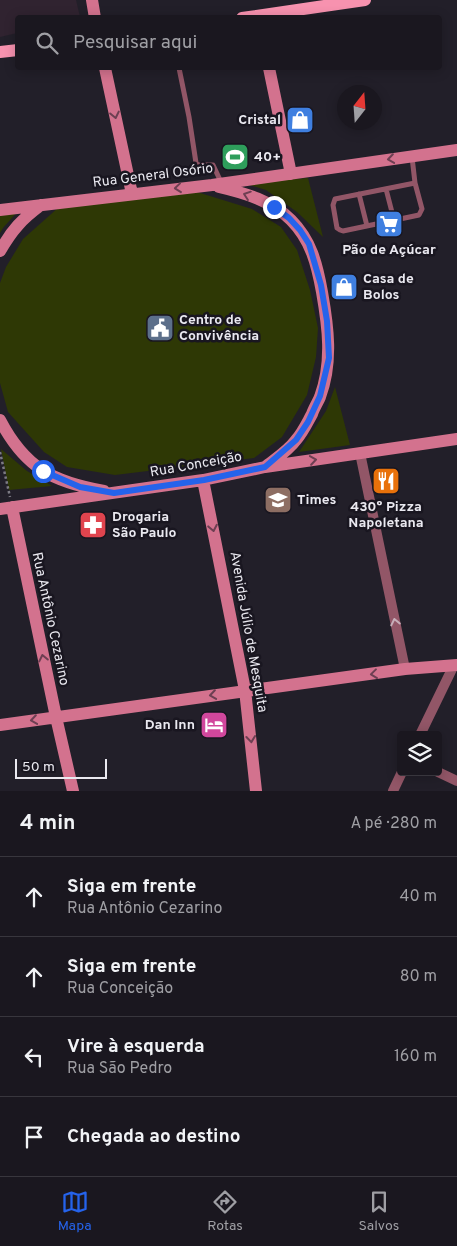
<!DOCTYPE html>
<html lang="pt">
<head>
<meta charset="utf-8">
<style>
  :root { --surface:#1a171f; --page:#27242c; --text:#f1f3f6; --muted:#9f9fa4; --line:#38363d; --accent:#2563eb }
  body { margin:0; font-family:Overpass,sans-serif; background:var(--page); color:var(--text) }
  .controls { position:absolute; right:15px; bottom:15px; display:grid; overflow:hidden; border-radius:5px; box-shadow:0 2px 12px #0003 }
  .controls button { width:45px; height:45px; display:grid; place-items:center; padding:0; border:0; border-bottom:1px solid var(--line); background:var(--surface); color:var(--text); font:25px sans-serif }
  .compass { position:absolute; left:337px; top:85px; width:45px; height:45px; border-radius:50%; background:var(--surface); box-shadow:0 2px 12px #0003; rotate:17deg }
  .scale { position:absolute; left:15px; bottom:12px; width:92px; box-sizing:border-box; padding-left:5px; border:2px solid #eae9f0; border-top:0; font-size:14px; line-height:18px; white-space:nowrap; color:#eae9f0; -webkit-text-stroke:4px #191620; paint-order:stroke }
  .stop { position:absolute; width:15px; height:15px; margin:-11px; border:4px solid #2563eb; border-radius:50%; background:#fff }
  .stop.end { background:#2563eb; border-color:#fff; box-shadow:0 1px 5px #0008 }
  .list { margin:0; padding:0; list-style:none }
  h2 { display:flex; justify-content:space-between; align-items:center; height:65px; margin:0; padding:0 20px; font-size:21px }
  h2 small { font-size:16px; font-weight:400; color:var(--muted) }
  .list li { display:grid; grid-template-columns:32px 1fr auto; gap:15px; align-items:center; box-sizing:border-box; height:80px; padding:0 20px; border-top:1px solid var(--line) }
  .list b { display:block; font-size:19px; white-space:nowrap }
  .list p { margin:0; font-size:16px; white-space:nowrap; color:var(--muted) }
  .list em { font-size:16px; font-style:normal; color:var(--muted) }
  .icon { flex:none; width:28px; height:28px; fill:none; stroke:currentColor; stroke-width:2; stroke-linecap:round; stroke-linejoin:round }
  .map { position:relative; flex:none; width:457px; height:791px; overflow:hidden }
  .search { position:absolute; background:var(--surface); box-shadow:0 2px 12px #0003; left:15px; right:15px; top:15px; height:55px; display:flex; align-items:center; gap:12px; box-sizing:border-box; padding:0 18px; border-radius:5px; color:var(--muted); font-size:19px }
  .sheet { height:385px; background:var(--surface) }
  nav { display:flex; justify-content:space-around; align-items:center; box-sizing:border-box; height:70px; border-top:1px solid var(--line); background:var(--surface); font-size:14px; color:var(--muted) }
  nav a { display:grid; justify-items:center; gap:2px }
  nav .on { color:var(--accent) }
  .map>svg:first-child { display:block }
</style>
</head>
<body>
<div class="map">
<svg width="457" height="791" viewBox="0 0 457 791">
  <rect width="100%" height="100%" fill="#221f29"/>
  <path fill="#302330" d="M 0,0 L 76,0 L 80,17 L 18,18 L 17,33 L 0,37 Z"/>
  <path fill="#2e3805" d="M 308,178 L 323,237 L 297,212 L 266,190 L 243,183 Z
    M 197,192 L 252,209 L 281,227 L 297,250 L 310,290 L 318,328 L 316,357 L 307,395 L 282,437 L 254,458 L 115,475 L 67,467 L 44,452 L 8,412 L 0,383 L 0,283 L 6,267 L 23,239 L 59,207 Z
    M 19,210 L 3,228 L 0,233 L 0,211 Z
    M 335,387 L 350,445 L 299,452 L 326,411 Z
    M 1,449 L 27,471 L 52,486 L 9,490 Z"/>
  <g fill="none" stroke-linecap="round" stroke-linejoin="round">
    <path stroke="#7d7b84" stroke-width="2.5" stroke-dasharray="2.5 2.5" stroke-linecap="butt" d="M 0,452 L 10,497"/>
    <path stroke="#925667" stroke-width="5" d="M 179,68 L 189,117 L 196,163 L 198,165 L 213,165 L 221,182
      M 412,157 L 415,183 L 422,209 L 419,215 L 343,231 L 340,230 L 337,228 L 333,205 L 335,199 L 415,183
      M 386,189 L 394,220
      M 359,194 L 367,226"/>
    <path stroke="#925667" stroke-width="10" d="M 360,453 L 405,669
      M 420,735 L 454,665
      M 438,772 L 457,781
      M 393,791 L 402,772"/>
    <path stroke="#d3728e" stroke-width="12" d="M 92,0 L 95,18
      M 105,68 L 132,194
      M 269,68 L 291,174
      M 219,187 C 245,193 272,201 291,220 C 311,240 317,264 322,292 C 328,326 333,362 320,397 C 318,402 314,408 312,414 C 307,423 303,432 296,440 C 288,451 275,459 265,467
      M 0,210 L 212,185 L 457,150
      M 0,251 C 12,230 22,219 41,205
      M 0,420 C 25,468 53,482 104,491
      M 203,480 L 245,690 L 256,791
      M 12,507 L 56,717 L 73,791
      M 0,509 L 203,480 L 265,467 L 457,439
      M 0,725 L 405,669 L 457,665"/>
    <path stroke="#f792af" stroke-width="12" d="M 242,18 L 365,0
      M 0,52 L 18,50"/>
  </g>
  <defs><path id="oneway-chevron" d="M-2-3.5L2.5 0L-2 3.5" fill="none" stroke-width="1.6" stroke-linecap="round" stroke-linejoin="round" transform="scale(1.25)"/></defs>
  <g stroke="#6d3f52">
    <use href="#oneway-chevron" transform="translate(115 115) rotate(78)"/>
    <use href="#oneway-chevron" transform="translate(391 159) rotate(172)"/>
    <use href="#oneway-chevron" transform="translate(178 188) rotate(174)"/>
    <use href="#oneway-chevron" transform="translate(247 195) rotate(-161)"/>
    <use href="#oneway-chevron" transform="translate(313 460) rotate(-8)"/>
    <use href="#oneway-chevron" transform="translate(213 528) rotate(79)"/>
    <use href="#oneway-chevron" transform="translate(43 658) rotate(-102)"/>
    <use href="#oneway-chevron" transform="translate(374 674) rotate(173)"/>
    <use href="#oneway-chevron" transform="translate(213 695) rotate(172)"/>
    <use href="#oneway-chevron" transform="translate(34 720) rotate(172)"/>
    <use href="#oneway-chevron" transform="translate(251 739) rotate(84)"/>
  </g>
  <use stroke="#c7aeb9" href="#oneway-chevron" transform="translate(395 622) rotate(-102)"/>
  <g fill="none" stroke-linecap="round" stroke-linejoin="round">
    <path stroke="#2563eb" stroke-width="6" d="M 43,471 L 80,487 L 114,493 L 204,480 L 265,467 L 296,440 L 308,422 L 320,396 L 329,358 L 327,321 L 321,285 L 309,244 L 300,230 L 289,218 L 274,207"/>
  </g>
  <defs>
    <symbol id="shop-square" viewBox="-11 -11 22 22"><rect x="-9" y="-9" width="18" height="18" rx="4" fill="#3f7fe0" stroke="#191620"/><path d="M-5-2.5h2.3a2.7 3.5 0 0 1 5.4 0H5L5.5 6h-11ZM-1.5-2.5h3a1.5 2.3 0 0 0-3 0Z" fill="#fff"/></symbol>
    <symbol id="stadium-square" viewBox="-11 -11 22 22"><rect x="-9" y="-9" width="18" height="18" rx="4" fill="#2e9e5b" stroke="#191620"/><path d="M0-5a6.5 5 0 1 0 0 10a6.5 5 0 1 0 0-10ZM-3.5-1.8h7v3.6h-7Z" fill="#fff"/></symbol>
    <symbol id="supermarket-square" viewBox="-11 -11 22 22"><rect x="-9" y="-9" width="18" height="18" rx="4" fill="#3f7fe0" stroke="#191620"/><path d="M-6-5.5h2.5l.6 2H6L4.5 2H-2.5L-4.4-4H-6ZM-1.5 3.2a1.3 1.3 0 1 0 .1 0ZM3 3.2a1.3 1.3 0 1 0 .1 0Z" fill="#fff"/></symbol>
    <symbol id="civic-square" viewBox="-11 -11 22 22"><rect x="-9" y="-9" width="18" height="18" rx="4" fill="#5c6f8a" stroke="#191620"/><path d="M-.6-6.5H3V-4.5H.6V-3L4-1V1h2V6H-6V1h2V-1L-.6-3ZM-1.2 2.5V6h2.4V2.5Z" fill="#fff"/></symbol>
    <symbol id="restaurant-square" viewBox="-11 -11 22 22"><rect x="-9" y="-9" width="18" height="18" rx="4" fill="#e8710a" stroke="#191620"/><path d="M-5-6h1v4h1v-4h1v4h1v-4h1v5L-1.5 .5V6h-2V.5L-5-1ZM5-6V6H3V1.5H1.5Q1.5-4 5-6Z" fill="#fff"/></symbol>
    <symbol id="school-square" viewBox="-11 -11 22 22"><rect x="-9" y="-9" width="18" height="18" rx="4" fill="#8d6e63" stroke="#191620"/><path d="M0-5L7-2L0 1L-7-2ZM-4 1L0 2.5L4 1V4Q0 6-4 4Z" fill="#fff"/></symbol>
    <symbol id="pharmacy-square" viewBox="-11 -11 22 22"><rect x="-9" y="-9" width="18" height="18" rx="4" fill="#e0444e" stroke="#191620"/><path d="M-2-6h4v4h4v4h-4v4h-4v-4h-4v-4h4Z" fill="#fff"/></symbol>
    <symbol id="hotel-square" viewBox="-11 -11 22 22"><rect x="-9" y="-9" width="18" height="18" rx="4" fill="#d1479c" stroke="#191620"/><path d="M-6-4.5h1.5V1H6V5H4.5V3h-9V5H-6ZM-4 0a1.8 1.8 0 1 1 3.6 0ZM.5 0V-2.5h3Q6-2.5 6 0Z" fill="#fff"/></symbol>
  </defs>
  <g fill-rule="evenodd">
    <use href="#shop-square" x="284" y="104" width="32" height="32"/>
    <use href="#stadium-square" x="219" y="141" width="32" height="32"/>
    <use href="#supermarket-square" x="373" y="208" width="32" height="32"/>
    <use href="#shop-square" x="328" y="271" width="32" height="32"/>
    <use href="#civic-square" x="144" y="312" width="32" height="32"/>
    <use href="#restaurant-square" x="370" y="465" width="32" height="32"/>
    <use href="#school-square" x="262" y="484" width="32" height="32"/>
    <use href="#pharmacy-square" x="77" y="509" width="32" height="32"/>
    <use href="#hotel-square" x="198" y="709" width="32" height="32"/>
  </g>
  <g text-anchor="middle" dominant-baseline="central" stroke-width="5" stroke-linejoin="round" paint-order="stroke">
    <g font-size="14" font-weight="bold" fill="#eae9f0" stroke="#191620" text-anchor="start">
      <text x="281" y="120" text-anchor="end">Cristal</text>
      <text x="254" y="157">40+</text>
      <text x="389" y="250" text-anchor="middle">Pão de Açúcar</text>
      <text x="363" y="279">Casa de<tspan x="363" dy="16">Bolos</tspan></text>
      <text x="179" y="320">Centro de<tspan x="179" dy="16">Convivência</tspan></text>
      <text x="297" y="500">Times</text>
      <text x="386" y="507" text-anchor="middle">430° Pizza<tspan x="386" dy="16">Napoletana</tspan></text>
      <text x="112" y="517">Drogaria<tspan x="112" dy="16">São Paulo</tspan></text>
      <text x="195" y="725" text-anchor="end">Dan Inn</text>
    </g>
    <g font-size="14" fill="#eae9f0" stroke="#191620">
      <text transform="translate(153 176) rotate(-7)">Rua General Osório</text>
      <text transform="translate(196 465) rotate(-10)">Rua Conceição</text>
      <text transform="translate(50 619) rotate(78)">Rua Antônio Cezarino</text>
      <text transform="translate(248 632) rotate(80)">Avenida Júlio de Mesquita</text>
    </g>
  </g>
</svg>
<div class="controls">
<button><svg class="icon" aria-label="layers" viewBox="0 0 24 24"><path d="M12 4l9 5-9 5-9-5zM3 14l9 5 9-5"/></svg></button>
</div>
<svg class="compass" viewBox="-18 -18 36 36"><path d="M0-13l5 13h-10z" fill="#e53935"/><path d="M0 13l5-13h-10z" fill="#9f9fa4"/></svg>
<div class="scale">50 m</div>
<div class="stop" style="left:43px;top:471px"></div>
<div class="stop end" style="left:274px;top:207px"></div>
<div class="search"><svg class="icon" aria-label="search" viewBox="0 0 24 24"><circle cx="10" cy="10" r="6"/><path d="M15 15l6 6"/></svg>Pesquisar aqui</div>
</div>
<section class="sheet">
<h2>4 min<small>A pé · 280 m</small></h2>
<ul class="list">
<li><svg class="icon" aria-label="ahead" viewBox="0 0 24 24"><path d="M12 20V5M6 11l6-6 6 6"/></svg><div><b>Siga em frente</b><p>Rua Antônio Cezarino</p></div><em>40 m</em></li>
<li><svg class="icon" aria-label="ahead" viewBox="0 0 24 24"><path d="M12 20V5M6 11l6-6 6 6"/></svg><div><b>Siga em frente</b><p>Rua Conceição</p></div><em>80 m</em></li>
<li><svg class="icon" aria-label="left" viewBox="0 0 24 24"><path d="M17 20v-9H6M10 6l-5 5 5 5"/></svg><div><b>Vire à esquerda</b><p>Rua São Pedro</p></div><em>160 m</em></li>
<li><svg class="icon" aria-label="arrive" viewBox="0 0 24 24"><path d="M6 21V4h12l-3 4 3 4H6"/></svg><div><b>Chegada ao destino</b></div></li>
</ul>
</section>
<nav>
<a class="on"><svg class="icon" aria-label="map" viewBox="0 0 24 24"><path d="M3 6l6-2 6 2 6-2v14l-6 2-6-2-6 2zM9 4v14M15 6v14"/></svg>Mapa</a>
<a><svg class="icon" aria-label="directions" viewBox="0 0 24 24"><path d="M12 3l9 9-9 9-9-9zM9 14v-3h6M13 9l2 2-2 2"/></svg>Rotas</a>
<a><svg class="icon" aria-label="saved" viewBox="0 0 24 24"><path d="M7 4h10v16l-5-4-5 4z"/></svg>Salvos</a>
</nav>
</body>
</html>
